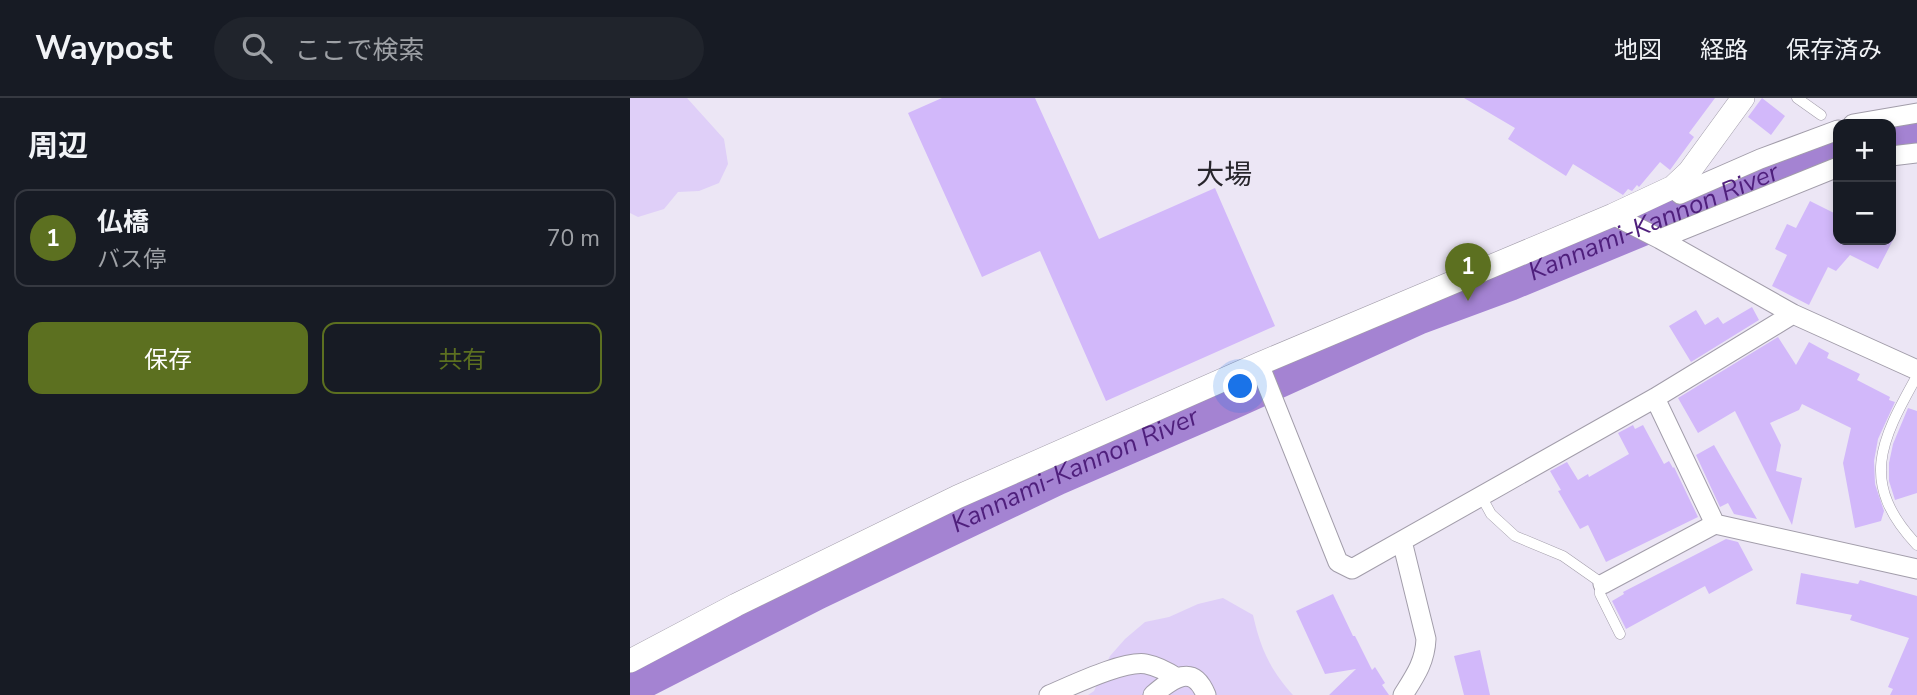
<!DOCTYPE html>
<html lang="ja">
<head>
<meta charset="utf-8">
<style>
  :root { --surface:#171b24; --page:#20242c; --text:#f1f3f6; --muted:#9ea1a6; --line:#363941; --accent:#5c7020 }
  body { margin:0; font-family:"Nunito Sans","Noto Sans JP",sans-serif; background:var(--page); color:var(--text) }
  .controls { position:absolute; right:21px; top:21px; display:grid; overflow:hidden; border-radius:14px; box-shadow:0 4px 10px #0003 }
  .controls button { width:63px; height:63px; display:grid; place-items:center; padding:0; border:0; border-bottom:2px solid var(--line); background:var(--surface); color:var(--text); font:35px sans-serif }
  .you { position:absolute; left:611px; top:289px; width:24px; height:24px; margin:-18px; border:5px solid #fff; border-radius:50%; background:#1a73e8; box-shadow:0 0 0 10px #1a73e833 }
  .badge { display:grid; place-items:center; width:46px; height:46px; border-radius:50%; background:var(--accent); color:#fff; font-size:23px; font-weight:700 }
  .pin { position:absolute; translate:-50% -58px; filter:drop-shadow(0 2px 4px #0008) }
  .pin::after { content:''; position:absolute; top:37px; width:24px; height:21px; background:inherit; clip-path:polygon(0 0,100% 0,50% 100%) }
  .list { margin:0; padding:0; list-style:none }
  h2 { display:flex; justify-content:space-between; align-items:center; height:91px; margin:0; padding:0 28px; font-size:30px }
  h2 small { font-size:23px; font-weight:400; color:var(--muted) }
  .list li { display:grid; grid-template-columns:46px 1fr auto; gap:21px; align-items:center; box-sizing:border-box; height:98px; margin:0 14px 14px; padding:0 14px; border:2px solid var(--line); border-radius:14px }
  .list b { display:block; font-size:26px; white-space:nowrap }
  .list p { margin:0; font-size:23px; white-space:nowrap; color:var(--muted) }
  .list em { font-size:23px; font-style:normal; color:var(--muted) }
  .actions { display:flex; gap:14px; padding:21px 28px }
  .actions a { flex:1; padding:16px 0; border:2px solid var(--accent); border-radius:14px; text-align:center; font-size:24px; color:var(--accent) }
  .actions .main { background:var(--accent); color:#fff }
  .icon { flex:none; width:38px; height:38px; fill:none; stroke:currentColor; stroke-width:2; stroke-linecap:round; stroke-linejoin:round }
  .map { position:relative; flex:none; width:1287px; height:597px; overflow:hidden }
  header { display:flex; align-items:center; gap:42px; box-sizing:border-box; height:98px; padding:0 35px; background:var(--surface); border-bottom:2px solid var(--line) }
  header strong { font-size:33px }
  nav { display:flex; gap:38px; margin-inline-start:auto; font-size:24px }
  .search { width:490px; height:63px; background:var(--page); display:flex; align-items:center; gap:18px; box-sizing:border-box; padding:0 24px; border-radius:38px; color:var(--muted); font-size:26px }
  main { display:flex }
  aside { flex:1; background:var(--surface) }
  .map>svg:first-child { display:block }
</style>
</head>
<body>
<header>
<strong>Waypost</strong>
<div class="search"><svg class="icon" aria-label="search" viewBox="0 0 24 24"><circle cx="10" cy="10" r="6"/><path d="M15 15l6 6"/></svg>ここで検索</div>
<nav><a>地図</a><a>経路</a><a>保存済み</a></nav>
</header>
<main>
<aside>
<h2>周辺<small></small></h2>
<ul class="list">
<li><span class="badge">1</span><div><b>仏橋</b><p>バス停</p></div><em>70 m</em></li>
</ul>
<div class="actions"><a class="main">保存</a><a>共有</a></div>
</aside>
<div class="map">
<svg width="1287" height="597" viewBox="0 0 1287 597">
  <rect width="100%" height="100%" fill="#ece6f5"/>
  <path fill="#dfcff8" d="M 0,0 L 57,0 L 94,41 L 98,66 L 89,85 L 69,93 L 48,94 L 34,111 L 8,119 L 0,115 Z
    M 593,500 L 623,517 C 631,552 640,571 663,597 L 458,597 L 464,593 L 480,558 L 495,541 L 515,524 L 539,519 L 568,506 Z"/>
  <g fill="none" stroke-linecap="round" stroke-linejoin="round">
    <g stroke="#a483d2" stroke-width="40">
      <path d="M 1261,40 L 1287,36"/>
      <path id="s1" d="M 0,587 L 186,492 L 425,378 L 598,303 L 787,217 L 879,183 L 1198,51 L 1208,49"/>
    </g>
  </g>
  <path fill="#d2b8fa" d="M 312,0 L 405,0 L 469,141 L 585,90 L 645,228 L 476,303 L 410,153 L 352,179 L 278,15 Z
    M 834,0 L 1085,0 L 1059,35 L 1064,39 L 1040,72 L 1030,64 L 1009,89 L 1007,87 L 1002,93 L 998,91 L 993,97 L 943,66 L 936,78 L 878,41 L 885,30 Z
    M 1132,0 L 1155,18 L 1141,37 L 1118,19 Z
    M 1180,103 L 1208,117 L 1208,142 L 1263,142 L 1248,171 L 1220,157 L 1206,173 L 1198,169 L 1179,207 L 1142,188 L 1157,157 L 1145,151 L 1157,126 L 1166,130 Z
    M 1122,209 L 1129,222 L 1061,264 L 1039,228 L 1066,212 L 1075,227 L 1088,219 L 1093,226 Z
    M 1148,239 L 1166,267 L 1179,244 L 1199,255 L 1197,260 L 1230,276 L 1227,282 L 1260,299 L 1259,302 L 1265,304 L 1248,341 L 1244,363 L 1245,386 L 1254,413 L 1251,423 L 1225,430 L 1213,365 L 1221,330 L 1172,306 L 1169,312 L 1140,325 L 1151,347 L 1146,373 L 1172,380 L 1162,427 L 1105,313 L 1068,335 L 1048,300 Z
    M 1278,310 L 1287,313 L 1287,395 L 1265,402 L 1259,383 L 1259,365 L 1263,346 Z
    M 1003,327 L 1005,331 L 1013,327 L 1034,366 L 1039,363 L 1043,370 L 1044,369 L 1068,419 L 976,464 L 958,427 L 950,431 L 928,393 L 931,392 L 920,373 L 937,364 L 948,382 L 958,376 L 959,379 L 999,356 L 988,335 Z
    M 1084,347 L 1092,361 L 1127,421 L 1104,416 L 1098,405 L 1090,409 L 1066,357 Z
    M 1096,441 L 1108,444 L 1123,472 L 1079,496 L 1075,488 L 996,531 L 982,503 L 994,496 L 993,494 Z
    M 1171,475 L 1228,486 L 1230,482 L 1287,498 L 1287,597 L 1260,597 L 1263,591 L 1258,589 L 1279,540 L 1220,522 L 1222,517 L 1166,506 Z
    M 703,496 L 723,538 L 725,538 L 742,572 L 745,569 L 755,585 L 752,587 L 759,597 L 699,597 L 726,571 L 695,576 L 666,513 Z
    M 850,552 L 860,597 L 834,597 L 824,558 Z"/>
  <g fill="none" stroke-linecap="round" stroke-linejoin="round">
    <defs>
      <path id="service" d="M 1167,0 L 1191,17
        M 1287,278 C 1250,344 1229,385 1287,447
        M 851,398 L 861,416 L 885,438 L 933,458 L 973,486 L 970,490 L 970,496 L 990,536"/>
      <path id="minor" d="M 1223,26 L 1287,15
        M 1261,58 L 1287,55
        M 1043,89 L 1050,96 L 1130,61 L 1208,32
        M 983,117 L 1030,141 L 1163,216 L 1287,272
        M 1030,141 L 1208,69
        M 629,266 L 708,464 L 722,471 L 1025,300 L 1163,216
        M 1025,300 L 1085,426
        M 772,443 L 796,541 C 795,564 785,578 773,597
        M 973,486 L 1085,426 L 1287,471
        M 419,597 C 441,588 494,562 516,566 C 526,568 538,574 547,580
        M 523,597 C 543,580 563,565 576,597"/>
      <path id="tertiary" d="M 0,563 L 106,507 L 327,399 L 629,266 L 983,117 L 1043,89 L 1059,74 L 1113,0"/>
    </defs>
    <use href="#service" stroke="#a29daa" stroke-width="11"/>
    <use href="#minor" stroke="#a29daa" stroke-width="21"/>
    <use href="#tertiary" stroke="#a29daa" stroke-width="24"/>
    <use href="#service" stroke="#fff" stroke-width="10"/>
    <use href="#minor" stroke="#fff" stroke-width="19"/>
    <use href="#tertiary" stroke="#fff" stroke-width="23"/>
  </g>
  <g text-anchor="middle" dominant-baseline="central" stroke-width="5" stroke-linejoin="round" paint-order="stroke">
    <g font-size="26" font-style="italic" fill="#4f1f7c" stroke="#ece6f5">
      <text stroke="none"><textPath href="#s1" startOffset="1124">Kannami-Kannon River</textPath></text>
      <text stroke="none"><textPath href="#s1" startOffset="494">Kannami-Kannon River</textPath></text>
    </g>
    <g font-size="28" fill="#27252b" stroke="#ece6f5">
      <text x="594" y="77">大場</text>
    </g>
  </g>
</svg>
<div class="controls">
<button>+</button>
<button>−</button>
</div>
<div class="you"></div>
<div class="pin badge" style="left:838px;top:203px">1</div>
</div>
</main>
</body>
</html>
